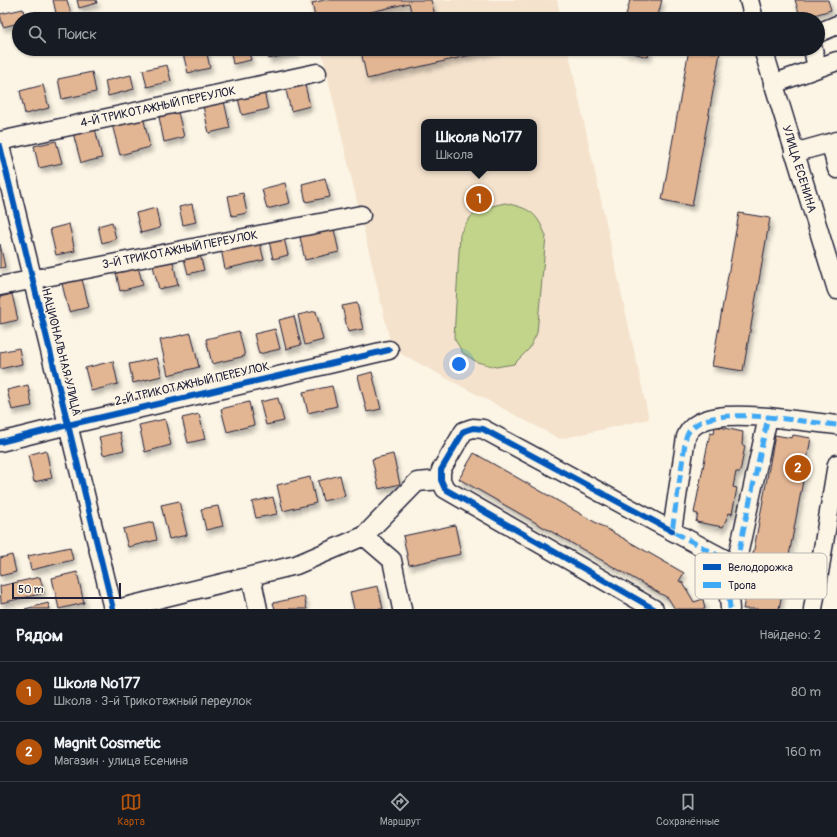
<!DOCTYPE html>
<html lang="ru">
<head>
<meta charset="utf-8">
<style>
  :root { --surface:#171b24; --page:#20242c; --text:#f1f3f6; --muted:#9ea1a6; --line:#363941; --accent:#b45309 }
  body { margin:0; font-family:Pangolin,sans-serif; background:var(--page); color:var(--text) }
  .scale { position:absolute; left:12px; bottom:10px; width:109px; box-sizing:border-box; padding-left:4px; border:2px solid #22223b; border-top:0; font-size:11px; line-height:14px; white-space:nowrap; color:#22223b; -webkit-text-stroke:3px #fcf5e5; paint-order:stroke }
  .you { position:absolute; left:459px; top:364px; width:14px; height:14px; margin:-10px; border:3px solid #fff; border-radius:50%; background:#1a73e8; box-shadow:0 0 0 6px #1a73e833 }
  .badge { display:grid; place-items:center; width:26px; height:26px; border-radius:50%; background:var(--accent); color:#fff; font-size:13px; font-weight:700 }
  .pin { position:absolute; translate:-50% -50%; border:2px solid #fff; box-shadow:0 1px 4px #0006 }
  .popup { position:absolute; left:421px; top:119px; width:116px; height:52px; box-sizing:border-box; display:grid; place-content:center; border-radius:8px; background:var(--surface); filter:drop-shadow(0 1px 3px #0005); font-size:13px; white-space:nowrap; color:var(--muted) }
  .popup b { font-size:15px; color:var(--text) }
  .popup::after { content:''; position:absolute; left:50%; top:100%; margin-left:-8px; border:8px solid transparent; border-top-color:var(--surface) }
  .list { margin:0; padding:0; list-style:none }
  h2 { display:flex; justify-content:space-between; align-items:center; height:52px; margin:0; padding:0 16px; font-size:17px }
  h2 small { font-size:13px; font-weight:400; color:var(--muted) }
  .list li { display:grid; grid-template-columns:26px 1fr auto; gap:12px; align-items:center; box-sizing:border-box; height:60px; padding:0 16px; border-top:1px solid var(--line) }
  .list b { display:block; font-size:15px; white-space:nowrap }
  .list p { margin:0; font-size:13px; white-space:nowrap; color:var(--muted) }
  .list em { font-size:13px; font-style:normal; color:var(--muted) }
  .icon { flex:none; width:22px; height:22px; fill:none; stroke:currentColor; stroke-width:2; stroke-linecap:round; stroke-linejoin:round }
  .map { position:relative; flex:none; width:837px; height:609px; overflow:hidden }
  .search { position:absolute; background:var(--surface); box-shadow:0 1px 3px #0004; left:12px; right:12px; top:12px; height:44px; display:flex; align-items:center; gap:10px; box-sizing:border-box; padding:0 14px; border-radius:22px; color:var(--muted); font-size:15px }
  .sheet { height:172px; background:var(--surface) }
  nav { display:flex; justify-content:space-around; align-items:center; box-sizing:border-box; height:56px; border-top:1px solid var(--line); background:var(--surface); font-size:11px; color:var(--muted) }
  nav a { display:grid; justify-items:center; gap:2px }
  nav .on { color:var(--accent) }
  .map>svg:first-child { display:block }
</style>
</head>
<body>
<div class="map">
<svg width="837" height="609" viewBox="0 0 837 609">
  <defs>
    <filter id="shadow"><feDropShadow dx="2.5" dy="4.5" stdDeviation="2" flood-color="#0004"/></filter>
  </defs>
  <rect width="100%" height="100%" fill="#fcf5e5"/>
  <filter id="ink" filterUnits="userSpaceOnUse"><feTurbulence type="fractalNoise" baseFrequency=".025" numOctaves="2"/><feDisplacementMap in="SourceGraphic" scale="8" xChannelSelector="R" yChannelSelector="G"/><feConvolveMatrix kernelMatrix="1 2 1 2 8 2 1 2 1" color-interpolation-filters="sRGB"/></filter>
  <g filter="url(#ink)">
    <path fill="#f4e2cc" fill-rule="evenodd" d="M 309,0 L 557,0 L 561,19 L 313,19 Z
      M 321,49 L 568,49 L 649,419 L 560,439 L 392,349 ZM 424,122 L 534,122 L 534,168 L 424,168 Z"/>
    <path fill="#c1d489" stroke="#727b62" d="M 505,203 C 530,209 536,211 546,236 L 537,333 L 529,349 L 514,364 L 496,367 L 477,362 L 463,353 L 454,338 L 460,234 C 473,209 479,209 505,203 Z"/>
    <path fill="#e2b593" stroke="#22223b" filter="url(#shadow)" d="M 53,0 L 67,0 L 71,14 L 57,17 Z
      M 77,0 L 96,0 L 97,3 L 79,8 Z
      M 324,0 L 431,0 L 436,19 L 413,19 L 409,3 L 341,19 L 331,19 L 329,14 L 315,17 L 312,3 Z
      M 630,0 L 662,0 L 657,19 L 625,19 Z
      M 795,0 L 828,0 L 831,10 L 801,19 Z
      M 23,9 L 25,19 L 19,19 L 19,23 L 3,27 L 0,14 Z
      M 206,49 L 210,68 L 188,73 L 183,54 Z
      M 230,49 L 248,49 L 251,60 L 233,64 Z
      M 266,49 L 295,49 L 296,52 L 269,59 Z
      M 370,49 L 497,49 L 367,79 L 361,51 Z
      M 618,49 L 650,49 L 648,57 Z
      M 689,49 L 720,53 L 692,206 L 662,200 Z
      M 167,65 L 171,81 L 147,87 L 143,70 Z
      M 92,72 L 96,92 L 62,99 L 58,79 Z
      M 131,75 L 134,89 L 108,96 L 105,81 Z
      M 304,81 L 310,106 L 291,111 L 285,86 Z
      M 43,85 L 49,108 L 25,114 L 20,91 Z
      M 263,87 L 268,109 L 242,115 L 237,94 Z
      M 224,101 L 230,128 L 209,133 L 203,106 Z
      M 178,112 L 184,137 L 164,142 L 159,117 Z
      M 143,116 L 150,147 L 120,155 L 112,124 Z
      M 95,128 L 102,158 L 81,163 L 73,133 Z
      M 56,141 L 62,163 L 39,168 L 34,146 Z
      M 325,178 L 330,197 L 306,202 L 302,184 Z
      M 285,183 L 290,203 L 267,209 L 262,189 Z
      M 243,193 L 247,213 L 232,216 L 228,196 Z
      M 192,204 L 196,222 L 183,225 L 179,207 Z
      M 156,208 L 160,228 L 141,233 L 136,213 Z
      M 739,213 L 770,218 L 743,371 L 712,366 Z
      M 112,222 L 116,239 L 102,243 L 98,226 Z
      M 69,224 L 75,251 L 56,255 L 50,229 Z
      M 333,225 L 339,252 L 305,260 L 299,233 Z
      M 284,238 L 288,255 L 273,259 L 269,241 Z
      M 259,239 L 264,260 L 225,269 L 221,249 Z
      M 0,244 L 5,267 L 0,268 Z
      M 199,251 L 204,270 L 188,274 L 183,255 Z
      M 172,257 L 178,285 L 159,289 L 152,262 Z
      M 138,267 L 143,285 L 120,291 L 116,272 Z
      M 82,279 L 89,307 L 69,312 L 62,284 Z
      M 12,294 L 18,320 L 0,324 L 0,297 Z
      M 357,303 L 363,329 L 348,332 L 342,306 Z
      M 316,311 L 323,340 L 305,345 L 298,315 Z
      M 294,316 L 301,345 L 286,349 L 279,320 Z
      M 275,329 L 280,349 L 259,354 L 254,334 Z
      M 239,331 L 245,356 L 212,364 L 206,339 Z
      M 191,333 L 199,367 L 168,375 L 160,340 Z
      M 19,348 L 22,364 L 0,369 L 0,352 Z
      M 157,358 L 162,376 L 133,383 L 129,364 Z
      M 113,361 L 118,384 L 91,391 L 85,368 Z
      M 372,372 L 381,409 L 367,412 L 358,376 Z
      M 28,385 L 32,406 L 12,410 L 7,390 Z
      M 332,386 L 337,406 L 308,413 L 303,392 Z
      M 278,398 L 284,421 L 266,425 L 260,402 Z
      M 249,402 L 254,425 L 227,432 L 221,409 Z
      M 199,414 L 205,439 L 188,443 L 182,418 Z
      M 165,419 L 171,445 L 145,452 L 139,425 Z
      M 715,426 L 743,432 L 742,445 L 745,446 L 740,472 L 736,472 L 733,487 L 737,488 L 732,514 L 729,513 L 723,527 L 696,522 L 698,514 L 694,513 L 710,433 L 714,434 Z
      M 120,432 L 124,450 L 103,455 L 99,437 Z
      M 775,435 L 792,438 L 793,435 L 811,438 L 779,609 L 743,609 Z
      M 46,450 L 52,478 L 34,482 L 28,455 Z
      M 474,453 L 684,573 L 679,581 L 683,583 L 694,602 L 703,599 L 705,609 L 675,609 L 668,598 L 459,479 Z
      M 393,454 L 400,484 L 379,489 L 372,459 Z
      M 340,475 L 345,496 L 323,501 L 318,481 Z
      M 310,477 L 316,503 L 283,511 L 277,485 Z
      M 273,497 L 277,514 L 256,518 L 252,502 Z
      M 179,501 L 187,535 L 169,539 L 161,505 Z
      M 218,506 L 223,526 L 206,530 L 201,509 Z
      M 153,522 L 157,540 L 128,547 L 123,529 Z
      M 455,525 L 461,554 L 409,565 L 403,536 Z
      M 70,547 L 73,560 L 31,570 L 28,556 Z
      M 12,555 L 16,572 L 0,576 L 0,558 Z
      M 77,572 L 84,603 L 59,609 L 52,578 Z
      M 40,577 L 44,593 L 1,603 L 0,586 Z
      M 378,586 L 383,609 L 354,609 L 350,592 Z
      M 304,596 L 307,609 L 275,609 L 273,603 Z
      M 48,603 L 50,609 L 25,609 Z"/>
    <g fill="none" stroke-linecap="round" stroke-linejoin="round">
      <defs>
        <path id="minor" d="M 749,0 L 754,19
          M 818,33 L 837,25
          M 763,49 L 837,290
          M 813,49 L 817,68
          M 773,84 L 837,61
          M 0,141 L 317,73
          M 831,144 L 837,169
          M 0,146 L 113,609
          M 794,153 L 837,141
          M 0,286 L 361,215
          M 0,442 L 68,425 L 389,350
          M 364,536 L 392,560 L 402,609
          M 736,565 L 672,531 L 686,437 C 696,410 745,416 768,417
          M 251,576 L 258,609
          M 117,609 L 296,565 L 364,536 L 417,482 L 441,480
          M 654,609 L 445,489 L 441,480 L 441,470 L 464,431 L 473,428 L 483,429 L 672,531
          M 730,609 L 729,597 L 768,417 L 837,425
          M 813,609 L 837,464"/>
      </defs>
      <use href="#minor" stroke="#22223b" stroke-width="21"/>
      <use href="#minor" stroke="#fcf5e5" stroke-width="18"/>
      <path stroke="#3fa9f5" stroke-width="5" stroke-dasharray="10 5" stroke-linecap="butt" d="M 736,565 L 672,531 L 686,437 C 696,410 745,416 768,417
        M 730,609 L 729,597 L 768,417 L 837,425"/>
      <defs>
        <path id="cycleway" d="M 0,146 L 113,609
          M 0,442 L 68,425 L 389,350
          M 654,609 L 445,489 L 441,480 L 441,470 L 464,431 L 473,428 L 483,429 L 672,531"/>
      </defs>
      <use href="#cycleway" stroke="#fcf5e5" stroke-width="8"/>
      <use href="#cycleway" stroke="#0057b8" stroke-width="6"/>
    </g>
  </g>
  <g text-anchor="middle" dominant-baseline="central" stroke-width="3" stroke-linejoin="round" paint-order="stroke">
    <g font-size="12" fill="#22223b" stroke="#fcf5e5">
      <text transform="translate(158 107) rotate(-12)">4-Й ТРИКОТАЖНЫЙ ПЕРЕУЛОК</text>
      <text transform="translate(799 169) rotate(73)">УЛИЦА ЕСЕНИНА</text>
      <text transform="translate(180 250) rotate(-11)">3-Й ТРИКОТАЖНЫЙ ПЕРЕУЛОК</text>
      <text transform="translate(61 352) rotate(76)">НАЦИОНАЛЬНАЯ УЛИЦА</text>
      <text transform="translate(192 384) rotate(-13)">2-Й ТРИКОТАЖНЫЙ ПЕРЕУЛОК</text>
    </g>
  </g>
  <rect x="695" y="553" width="132" height="46" rx="6" fill="#fcf5e5" stroke="#bbb6b2" stroke-width="1"/>
  <rect x="703" y="564" width="18" height="6" fill="#0057b8"/>
  <rect x="703" y="582" width="18" height="6" fill="#3fa9f5"/>
  <g font-size="11" fill="#22223b">
    <text x="728" y="571">Велодорожка</text>
    <text x="728" y="589">Тропа</text>
  </g>
</svg>
<div class="scale">50 m</div>
<div class="you"></div>
<div class="pin badge" style="left:479px;top:199px">1</div>
<div class="popup"><b>Школа №177</b>Школа</div>
<div class="pin badge" style="left:798px;top:468px">2</div>
<div class="search"><svg class="icon" aria-label="search" viewBox="0 0 24 24"><circle cx="10" cy="10" r="6"/><path d="M15 15l6 6"/></svg>Поиск</div>
</div>
<section class="sheet">
<h2>Рядом<small>Найдено: 2</small></h2>
<ul class="list">
<li><span class="badge">1</span><div><b>Школа №177</b><p>Школа · 3-й Трикотажный переулок</p></div><em>80 m</em></li>
<li><span class="badge">2</span><div><b>Magnit Cosmetic</b><p>Магазин · улица Есенина</p></div><em>160 m</em></li>
</ul>
</section>
<nav>
<a class="on"><svg class="icon" aria-label="map" viewBox="0 0 24 24"><path d="M3 6l6-2 6 2 6-2v14l-6 2-6-2-6 2zM9 4v14M15 6v14"/></svg>Карта</a>
<a><svg class="icon" aria-label="directions" viewBox="0 0 24 24"><path d="M12 3l9 9-9 9-9-9zM9 14v-3h6M13 9l2 2-2 2"/></svg>Маршрут</a>
<a><svg class="icon" aria-label="saved" viewBox="0 0 24 24"><path d="M7 4h10v16l-5-4-5 4z"/></svg>Сохранённые</a>
</nav>
</body>
</html>
